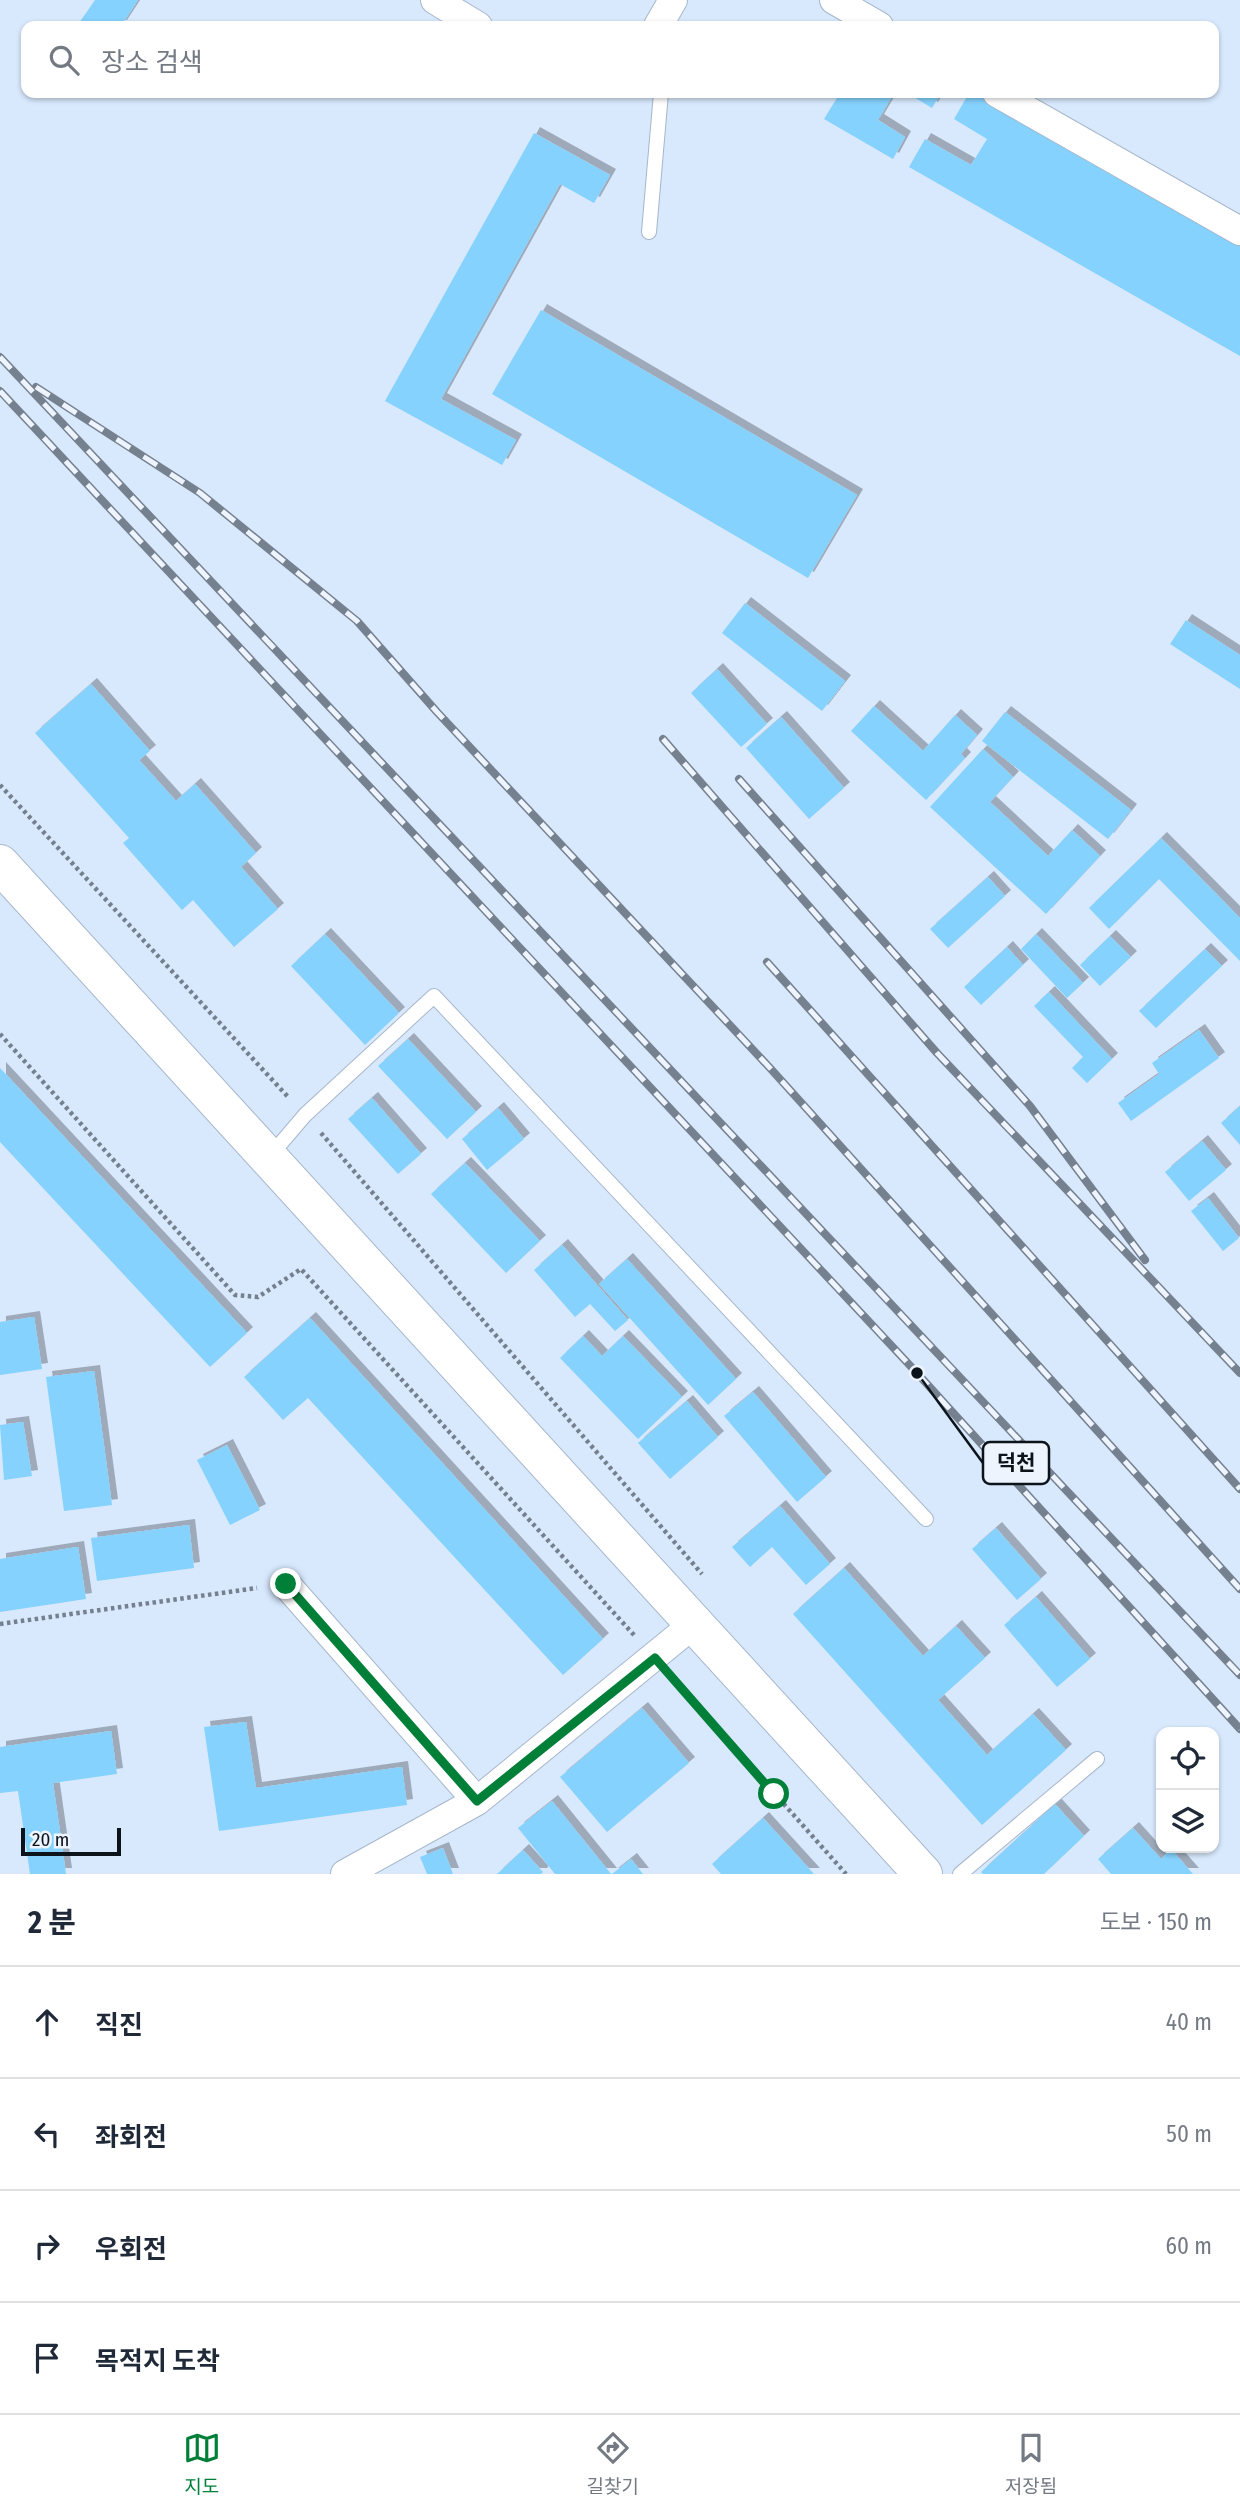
<!DOCTYPE html>
<html lang="ko">
<head>
<meta charset="utf-8">
<style>
  :root { --surface:#fff; --page:#f2f2f3; --text:#1f2937; --muted:#747a83; --line:#e0e1e3; --accent:#007f38 }
  body { margin:0; font-family:"Fira Sans Condensed","Noto Sans KR",sans-serif; background:var(--page); color:var(--text) }
  .controls { position:absolute; right:21px; bottom:21px; display:grid; overflow:hidden; border-radius:14px; box-shadow:0 2px 5px #0004 }
  .controls button { width:63px; height:63px; display:grid; place-items:center; padding:0; border:0; border-bottom:2px solid var(--line); background:var(--surface); color:var(--text); font:35px sans-serif }
  .scale { position:absolute; left:21px; bottom:18px; width:100px; box-sizing:border-box; padding-left:7px; border:4px solid #0d131a; border-top:0; font-size:19px; line-height:24px; white-space:nowrap; color:#0d131a; -webkit-text-stroke:5px #eef4fd; paint-order:stroke }
  .stop { position:absolute; width:21px; height:21px; margin:-16px; border:5px solid #007f38; border-radius:50%; background:#fff }
  .stop.end { background:#007f38; border-color:#fff; box-shadow:0 2px 7px #0008 }
  .list { margin:0; padding:0; list-style:none }
  h2 { display:flex; justify-content:space-between; align-items:center; height:91px; margin:0; padding:0 28px; font-size:30px }
  h2 small { font-size:23px; font-weight:400; color:var(--muted) }
  .list li { display:grid; grid-template-columns:46px 1fr auto; gap:21px; align-items:center; box-sizing:border-box; height:112px; padding:0 28px; border-top:2px solid var(--line) }
  .list b { display:block; font-size:26px; white-space:nowrap }
  .list em { font-size:23px; font-style:normal; color:var(--muted) }
  .icon { flex:none; width:38px; height:38px; fill:none; stroke:currentColor; stroke-width:2; stroke-linecap:round; stroke-linejoin:round }
  .map { position:relative; flex:none; width:1240px; height:1874px; overflow:hidden }
  .search { position:absolute; background:var(--surface); box-shadow:0 2px 5px #0004; left:21px; right:21px; top:21px; height:77px; display:flex; align-items:center; gap:18px; box-sizing:border-box; padding:0 24px; border-radius:14px; color:var(--muted); font-size:26px }
  .sheet { height:539px; background:var(--surface) }
  nav { display:flex; justify-content:space-around; align-items:center; box-sizing:border-box; height:98px; border-top:2px solid var(--line); background:var(--surface); font-size:19px; color:var(--muted) }
  nav a { display:grid; justify-items:center; gap:4px }
  nav .on { color:var(--accent) }
  .map>svg:first-child { display:block }
</style>
</head>
<body>
<div class="map">
<svg width="1240" height="1874" viewBox="0 0 1240 1874">
  <defs>
    <filter id="shadow"><feDropShadow dx="6" dy="-6" stdDeviation="0" flood-color="#0004"/></filter>
  </defs>
  <rect width="100%" height="100%" fill="#d8e8fd"/>
  <path fill="#84d2fd" filter="url(#shadow)" d="M 95,0 L 138,0 L 121,26 L 77,26 Z
    M 840,93 L 894,93 L 878,120 L 905,137 L 893,159 L 824,119 Z
    M 907,93 L 941,93 L 932,108 Z
    M 969,93 L 974,93 L 1240,245 L 1240,356 L 909,167 L 925,139 L 971,165 L 987,139 L 954,119 Z
    M 534,133 L 610,175 L 594,203 L 560,184 L 441,399 L 516,440 L 502,465 L 385,401 Z
    M 541,310 L 857,495 L 808,578 L 492,394 Z
    M 745,603 L 845,681 L 822,711 L 722,633 Z
    M 1186,620 L 1240,655 L 1240,689 L 1170,644 Z
    M 717,669 L 767,724 L 741,747 L 691,693 Z
    M 91,684 L 150,751 L 139,760 L 176,801 L 195,784 L 256,853 L 241,867 L 278,909 L 234,947 L 193,900 L 182,910 L 123,843 L 129,838 L 35,733 Z
    M 874,706 L 923,751 L 955,715 L 977,735 L 961,754 L 965,758 L 926,800 L 851,731 Z
    M 1005,712 L 1131,810 L 1108,839 L 982,741 Z
    M 781,717 L 844,788 L 809,819 L 746,748 Z
    M 983,749 L 1013,777 L 990,802 L 1048,856 L 1072,830 L 1100,856 L 1046,914 L 930,807 Z
    M 1161,838 L 1240,918 L 1240,961 L 1159,879 L 1109,929 L 1089,908 Z
    M 988,877 L 1005,896 L 948,948 L 930,929 Z
    M 325,934 L 399,1013 L 365,1045 L 291,966 Z
    M 1036,934 L 1083,983 L 1067,998 L 1021,949 Z
    M 1110,936 L 1131,957 L 1100,986 L 1080,965 Z
    M 1007,947 L 1023,965 L 981,1005 L 964,987 Z
    M 1205,949 L 1222,966 L 1156,1028 L 1139,1011 Z
    M 1049,992 L 1112,1059 L 1087,1083 L 1072,1068 L 1083,1057 L 1034,1006 Z
    M 1199,1030 L 1219,1058 L 1131,1121 L 1118,1103 L 1159,1074 L 1152,1063 Z
    M 408,1039 L 476,1112 L 447,1139 L 378,1066 Z
    M 0,1068 L 247,1333 L 210,1367 L 0,1142 Z
    M 372,1098 L 421,1154 L 398,1174 L 348,1119 Z
    M 1240,1106 L 1240,1145 L 1221,1123 Z
    M 498,1108 L 524,1139 L 487,1170 L 462,1139 Z
    M 1202,1141 L 1226,1170 L 1189,1201 L 1165,1172 Z
    M 465,1163 L 540,1241 L 506,1273 L 431,1194 Z
    M 1208,1198 L 1239,1238 L 1223,1251 L 1191,1211 Z
    M 562,1245 L 628,1320 L 615,1331 L 590,1304 L 575,1317 L 534,1270 Z
    M 627,1259 L 736,1379 L 708,1405 L 599,1284 Z
    M 34,1317 L 42,1369 L 0,1375 L 0,1322 Z
    M 310,1318 L 603,1639 L 563,1675 L 308,1398 L 283,1420 L 244,1377 Z
    M 583,1336 L 602,1356 L 623,1336 L 682,1397 L 638,1439 L 560,1358 Z
    M 94,1371 L 112,1505 L 64,1511 L 46,1377 Z
    M 753,1392 L 826,1477 L 797,1502 L 724,1416 Z
    M 687,1401 L 718,1437 L 670,1479 L 638,1443 Z
    M 23,1422 L 32,1476 L 4,1480 L 0,1425 Z
    M 227,1445 L 260,1510 L 230,1525 L 197,1460 Z
    M 780,1506 L 830,1564 L 806,1585 L 772,1547 L 750,1567 L 732,1547 Z
    M 189,1525 L 194,1568 L 97,1581 L 91,1538 Z
    M 996,1528 L 1041,1579 L 1017,1600 L 972,1549 Z
    M 78,1547 L 86,1599 L 0,1612 L 0,1559 Z
    M 844,1568 L 923,1656 L 956,1626 L 985,1658 L 938,1700 L 987,1755 L 1033,1714 L 1066,1750 L 982,1825 L 793,1614 Z
    M 1036,1597 L 1090,1659 L 1057,1687 L 1004,1625 Z
    M 642,1708 L 689,1763 L 607,1832 L 560,1777 Z
    M 246,1722 L 256,1788 L 402,1767 L 407,1805 L 219,1831 L 204,1727 Z
    M 111,1731 L 117,1774 L 53,1783 L 66,1874 L 30,1874 L 18,1791 L 0,1793 L 0,1747 Z
    M 552,1801 L 611,1874 L 555,1874 L 518,1828 Z
    M 1055,1804 L 1084,1836 L 1044,1874 L 983,1874 L 981,1872 Z
    M 763,1818 L 814,1874 L 721,1874 L 712,1864 Z
    M 1133,1828 L 1161,1859 L 1171,1849 L 1193,1874 L 1111,1874 L 1098,1859 Z
    M 443,1848 L 453,1874 L 427,1874 L 420,1857 Z
    M 523,1850 L 543,1872 L 541,1874 L 497,1874 Z
    M 631,1859 L 643,1874 L 612,1874 Z"/>
  <g fill="none" stroke-linecap="round" stroke-linejoin="round">
    <defs>
      <path id="service" d="M 649,232 L 661,93
        M 270,1156 L 305,1115 L 434,996 L 926,1519
        M 960,1874 L 1097,1759"/>
      <path id="minor" d="M 435,0 L 478,26
        M 834,0 L 879,26
        M 658,26 L 673,0
        M 997,93 L 1240,231
        M 286,1584 L 477,1801
        M 345,1874 L 477,1801 L 695,1623"/>
      <path id="secondary" d="M 0,864 L 923,1874"/>
    </defs>
    <use href="#service" stroke="#a7b7cb" stroke-width="16"/>
    <use href="#minor" stroke="#a7b7cb" stroke-width="30"/>
    <use href="#secondary" stroke="#a7b7cb" stroke-width="40"/>
    <path stroke="#75808e" stroke-width="4.5" stroke-dasharray="3.5 3.5" stroke-linecap="butt" d="M 0,785 L 289,1098
      M 0,1034 L 235,1295 L 258,1297 L 301,1269 L 634,1635
      M 321,1133 L 702,1574
      M 0,1624 L 257,1588
      M 672,1678 L 846,1874"/>
    <use href="#service" stroke="#fff" stroke-width="14"/>
    <use href="#minor" stroke="#fff" stroke-width="28"/>
    <use href="#secondary" stroke="#fff" stroke-width="38"/>
    <defs>
      <path id="rail" d="M 0,357 L 1240,1675
        M 36,387 L 200,493 L 357,621 L 437,712 L 770,1068 L 1240,1589
        M 0,391 L 917,1373 L 1240,1729
        M 663,739 L 937,1053 L 1240,1373
        M 739,779 L 1030,1106 L 1145,1260
        M 767,962 L 1240,1489"/>
    </defs>
    <use href="#rail" stroke="#768190" stroke-width="8"/>
    <use href="#rail" stroke="#eef4fd" stroke-width="5" stroke-dasharray="16" stroke-linecap="butt"/>
  </g>
  <g fill="none" stroke-linecap="round" stroke-linejoin="round">
    <path stroke="#007f38" stroke-width="9" d="M 286,1584 L 477,1801 L 655,1658 L 774,1794"/>
  </g>
  <path fill="none" stroke="#0d131a" stroke-width="2.5" d="M917 1373L983 1463"/>
  <circle fill="#0d131a" stroke="#eef4fd" stroke-width="2.5" cx="917" cy="1373" r="7"/>
  <rect fill="#eef4fd" stroke="#0d131a" stroke-width="2.5" x="983" y="1442" width="66" height="42" rx="7"/>
  <g font-size="21" text-anchor="middle" font-weight="bold" fill="#0d131a">
    <text x="1016" y="1470">덕천</text>
  </g>
</svg>
<div class="controls">
<button><svg class="icon" aria-label="locate" viewBox="0 0 24 24"><circle cx="12" cy="12" r="6"/><path d="M12 2v4M12 18v4M2 12h4M18 12h4"/></svg></button>
<button><svg class="icon" aria-label="layers" viewBox="0 0 24 24"><path d="M12 4l9 5-9 5-9-5zM3 14l9 5 9-5"/></svg></button>
</div>
<div class="scale">20 m</div>
<div class="stop" style="left:774px;top:1794px"></div>
<div class="stop end" style="left:286px;top:1584px"></div>
<div class="search"><svg class="icon" aria-label="search" viewBox="0 0 24 24"><circle cx="10" cy="10" r="6"/><path d="M15 15l6 6"/></svg>장소 검색</div>
</div>
<section class="sheet">
<h2>2 분<small>도보 · 150 m</small></h2>
<ul class="list">
<li><svg class="icon" aria-label="ahead" viewBox="0 0 24 24"><path d="M12 20V5M6 11l6-6 6 6"/></svg><div><b>직진</b></div><em>40 m</em></li>
<li><svg class="icon" aria-label="left" viewBox="0 0 24 24"><path d="M17 20v-9H6M10 6l-5 5 5 5"/></svg><div><b>좌회전</b></div><em>50 m</em></li>
<li><svg class="icon" aria-label="right" viewBox="0 0 24 24"><path d="M7 20v-9h11M14 6l5 5-5 5"/></svg><div><b>우회전</b></div><em>60 m</em></li>
<li><svg class="icon" aria-label="arrive" viewBox="0 0 24 24"><path d="M6 21V4h12l-3 4 3 4H6"/></svg><div><b>목적지 도착</b></div></li>
</ul>
</section>
<nav>
<a class="on"><svg class="icon" aria-label="map" viewBox="0 0 24 24"><path d="M3 6l6-2 6 2 6-2v14l-6 2-6-2-6 2zM9 4v14M15 6v14"/></svg>지도</a>
<a><svg class="icon" aria-label="directions" viewBox="0 0 24 24"><path d="M12 3l9 9-9 9-9-9zM9 14v-3h6M13 9l2 2-2 2"/></svg>길찾기</a>
<a><svg class="icon" aria-label="saved" viewBox="0 0 24 24"><path d="M7 4h10v16l-5-4-5 4z"/></svg>저장됨</a>
</nav>
</body>
</html>
